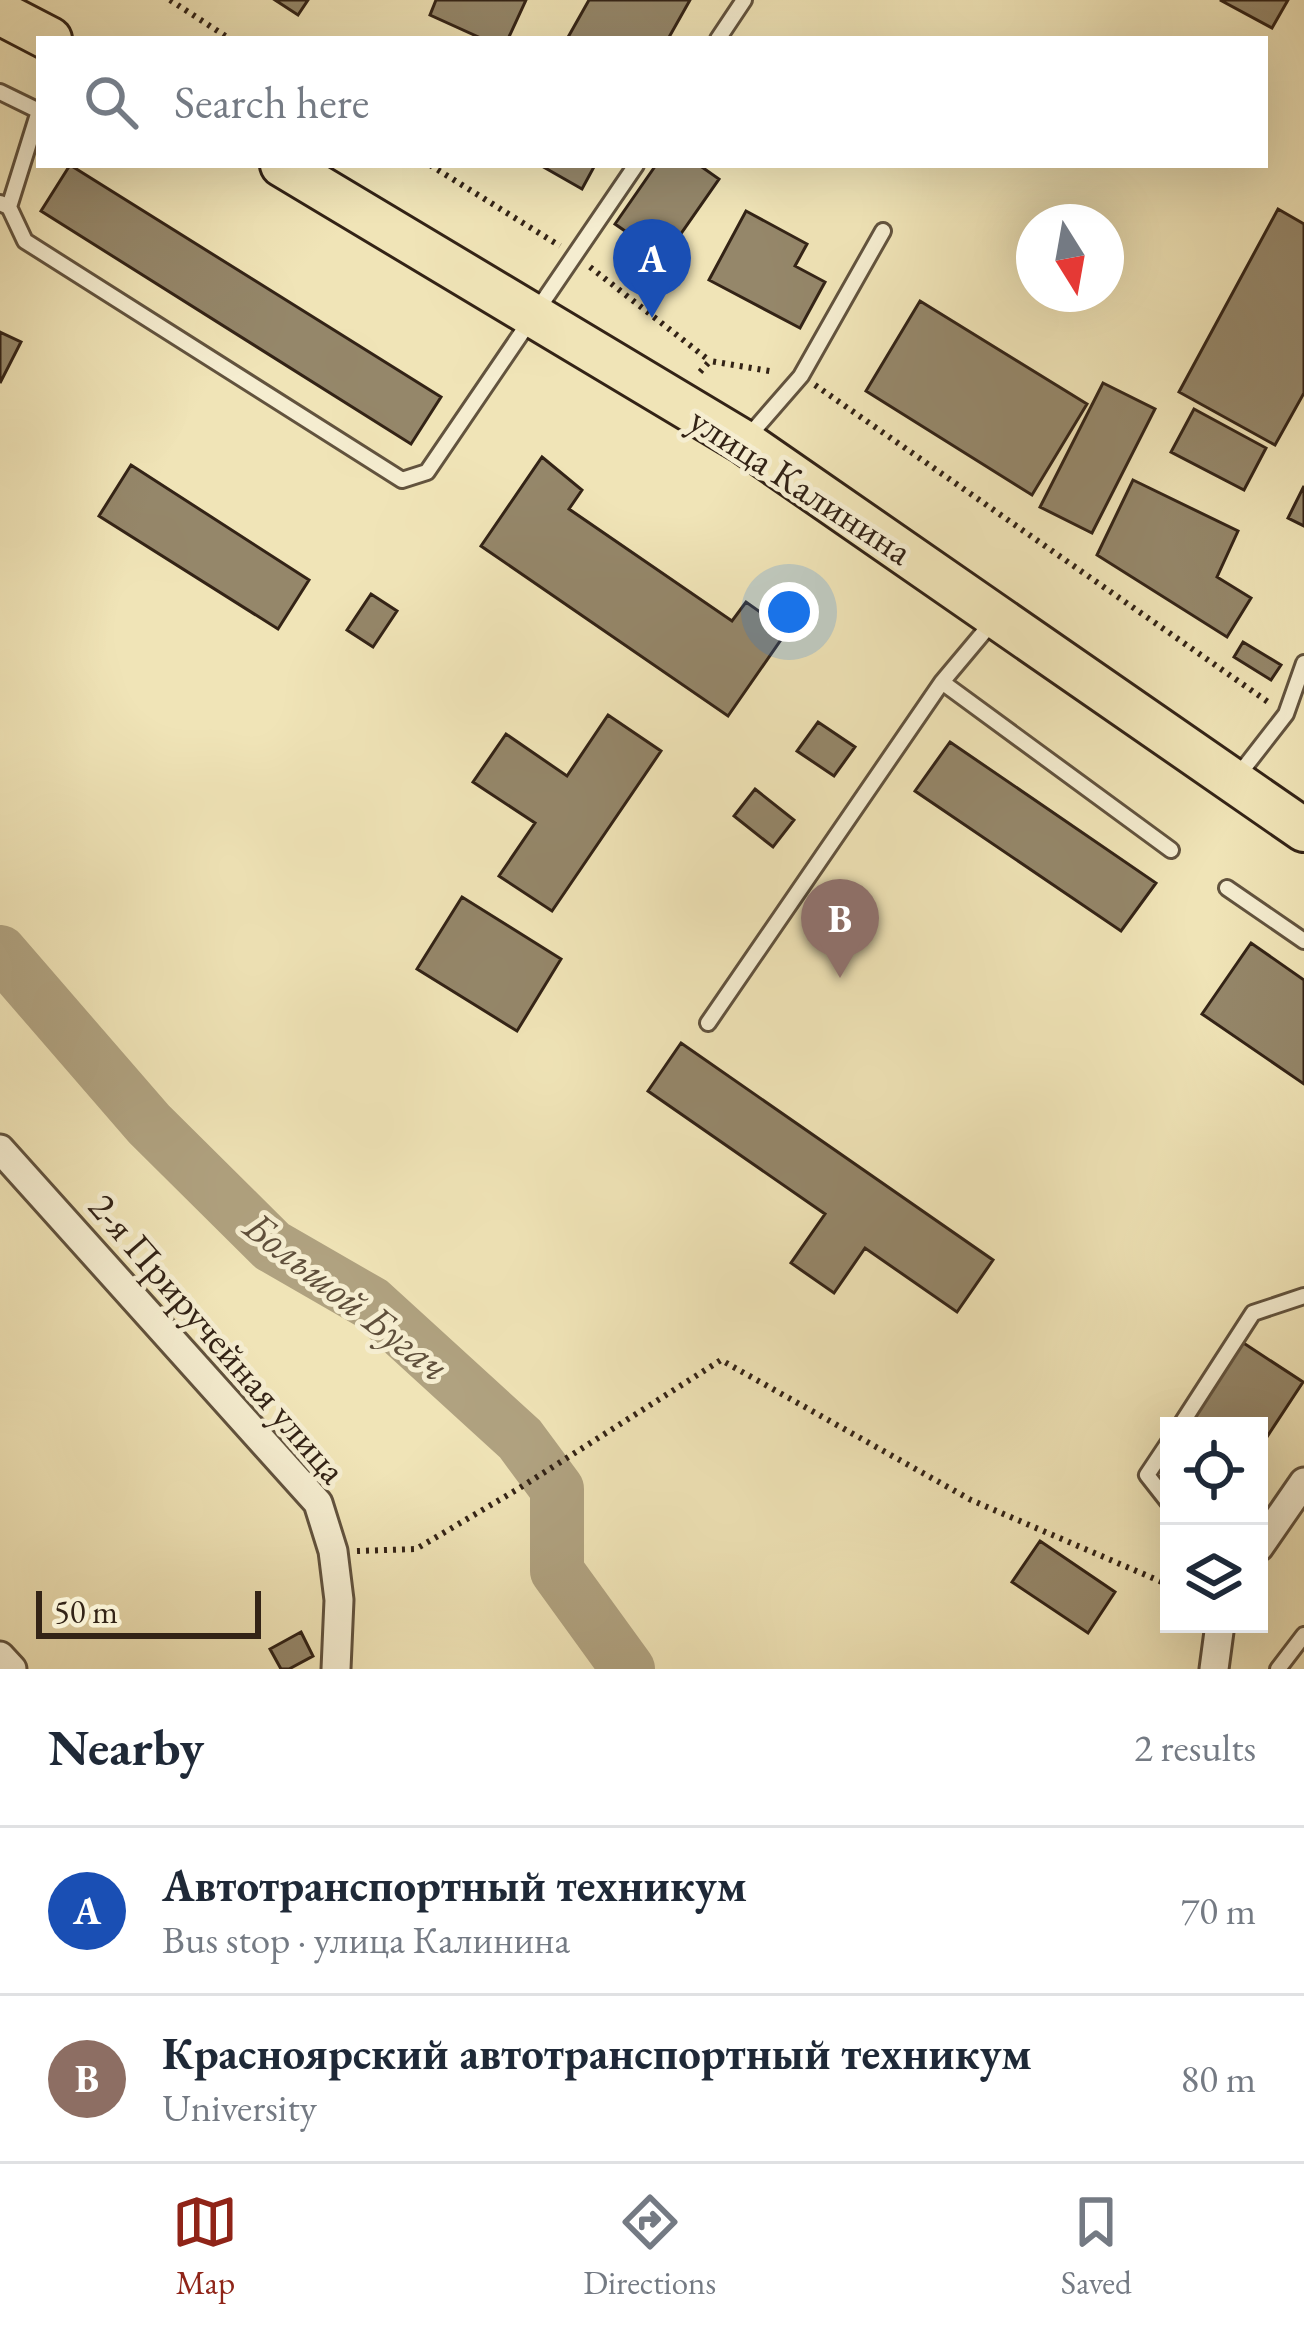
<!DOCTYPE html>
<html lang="en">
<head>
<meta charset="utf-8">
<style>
  :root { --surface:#fff; --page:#f2f2f3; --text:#1f2937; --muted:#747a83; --line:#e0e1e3; --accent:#8f2418 }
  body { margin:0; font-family:"EB Garamond",serif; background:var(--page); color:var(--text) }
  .controls { position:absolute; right:36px; bottom:36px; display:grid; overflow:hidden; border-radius:0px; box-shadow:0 12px 48px #0002 }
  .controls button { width:108px; height:108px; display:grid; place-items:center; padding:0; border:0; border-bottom:3px solid var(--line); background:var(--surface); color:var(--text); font:60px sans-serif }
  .compass { position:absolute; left:1016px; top:204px; width:108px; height:108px; border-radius:50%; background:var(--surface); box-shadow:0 12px 48px #0002; rotate:169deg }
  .scale { position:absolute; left:36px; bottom:30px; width:225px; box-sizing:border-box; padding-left:12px; border:6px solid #332316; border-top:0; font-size:33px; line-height:42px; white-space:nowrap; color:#332316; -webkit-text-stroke:9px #f5edd0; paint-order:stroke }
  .you { position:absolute; left:789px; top:612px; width:42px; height:42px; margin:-30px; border:9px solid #fff; border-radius:50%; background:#1a73e8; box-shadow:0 0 0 18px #1a73e833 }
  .badge { display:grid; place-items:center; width:78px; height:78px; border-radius:50%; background:var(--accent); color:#fff; font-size:39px; font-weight:700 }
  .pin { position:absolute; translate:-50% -99px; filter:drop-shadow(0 3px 6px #0008) }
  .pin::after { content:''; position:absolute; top:63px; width:42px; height:36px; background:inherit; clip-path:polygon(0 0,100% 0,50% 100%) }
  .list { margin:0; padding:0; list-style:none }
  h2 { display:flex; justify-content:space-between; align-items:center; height:156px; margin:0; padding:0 48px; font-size:51px }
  h2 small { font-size:39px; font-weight:400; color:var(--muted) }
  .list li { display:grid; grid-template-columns:78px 1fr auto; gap:36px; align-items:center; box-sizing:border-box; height:168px; padding:0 48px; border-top:3px solid var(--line) }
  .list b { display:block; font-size:45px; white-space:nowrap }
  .list p { margin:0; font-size:39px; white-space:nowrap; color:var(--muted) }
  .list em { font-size:39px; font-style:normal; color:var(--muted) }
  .icon { flex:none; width:66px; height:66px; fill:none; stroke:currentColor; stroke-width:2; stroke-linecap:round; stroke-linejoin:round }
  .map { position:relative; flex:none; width:1304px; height:1669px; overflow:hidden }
  .search { position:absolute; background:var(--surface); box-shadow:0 12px 48px #0002; left:36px; right:36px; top:36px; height:132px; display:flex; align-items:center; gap:30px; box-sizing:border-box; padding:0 42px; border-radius:0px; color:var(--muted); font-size:45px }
  .sheet { height:492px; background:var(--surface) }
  nav { display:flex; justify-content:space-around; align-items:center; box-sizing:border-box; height:168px; border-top:3px solid var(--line); background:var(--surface); font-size:33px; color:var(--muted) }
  nav a { display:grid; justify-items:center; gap:6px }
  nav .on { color:var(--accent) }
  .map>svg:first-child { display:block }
</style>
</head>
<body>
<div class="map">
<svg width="1304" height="1669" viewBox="0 0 1304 1669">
  <rect width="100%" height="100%" fill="#f0e4b7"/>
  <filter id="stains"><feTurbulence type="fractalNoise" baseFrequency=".00167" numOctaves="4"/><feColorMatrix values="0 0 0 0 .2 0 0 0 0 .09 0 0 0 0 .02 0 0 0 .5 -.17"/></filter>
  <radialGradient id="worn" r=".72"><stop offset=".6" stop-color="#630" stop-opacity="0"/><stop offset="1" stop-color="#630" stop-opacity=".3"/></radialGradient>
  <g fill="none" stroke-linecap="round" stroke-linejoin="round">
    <path stroke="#b0a280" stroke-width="54" d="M 0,952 L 149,1124 L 272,1246 L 371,1303 L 520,1439 L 557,1489 L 557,1571 L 628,1669"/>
  </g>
  <path fill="#95876a" stroke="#332316" stroke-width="3" d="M 275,0 L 308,0 L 298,15 Z
    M 436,0 L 526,0 L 508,39 L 483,39 L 430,15 Z
    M 589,0 L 690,0 L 668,39 L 567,39 Z
    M 1220,0 L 1288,0 L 1272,28 Z
    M 70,165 L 441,397 L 411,444 L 41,211 Z
    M 540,165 L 595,165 L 582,189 Z
    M 656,165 L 699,165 L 719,179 L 664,258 L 615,224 Z
    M 1278,209 L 1304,224 L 1304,393 L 1275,445 L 1179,392 Z
    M 746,211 L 807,244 L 795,266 L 825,282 L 800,328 L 709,280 Z
    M 920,301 L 1087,404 L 1032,495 L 866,391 Z
    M 0,332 L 21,342 L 0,383 Z
    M 1103,383 L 1155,409 L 1092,533 L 1040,507 Z
    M 1194,409 L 1266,448 L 1244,490 L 1171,452 Z
    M 542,457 L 582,490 L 569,509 L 732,621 L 746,602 L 787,631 L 728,716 L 481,546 Z
    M 131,465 L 309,580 L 278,629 L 99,516 Z
    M 1133,480 L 1238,531 L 1217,577 L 1251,598 L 1227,637 L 1097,555 Z
    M 1304,486 L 1304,526 L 1288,518 Z
    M 371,594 L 397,611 L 373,647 L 347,630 Z
    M 1243,642 L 1281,665 L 1271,680 L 1234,657 Z
    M 608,715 L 661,751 L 552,911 L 499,876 L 535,823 L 473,782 L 506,734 L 567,776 Z
    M 818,722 L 855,747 L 834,776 L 797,751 Z
    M 950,742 L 1156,883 L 1121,931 L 915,791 Z
    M 755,789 L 794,820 L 773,847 L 734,816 Z
    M 462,897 L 561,959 L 517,1031 L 417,969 Z
    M 1251,943 L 1304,980 L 1304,1084 L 1202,1014 Z
    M 681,1043 L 993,1260 L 957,1312 L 865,1248 L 834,1293 L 791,1263 L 825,1214 L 648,1091 Z
    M 1242,1342 L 1303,1382 L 1259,1449 L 1259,1426 L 1187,1426 Z
    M 1040,1541 L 1115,1592 L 1088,1633 L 1012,1582 Z
    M 301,1632 L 313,1656 L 289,1669 L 281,1669 L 270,1649 Z"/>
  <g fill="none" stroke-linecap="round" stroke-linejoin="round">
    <defs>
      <path id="service" d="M 718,39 L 744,0
        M 0,92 L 39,111
        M 0,203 L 9,207 L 25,241 L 402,480 L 427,472 L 636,165
        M 9,207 L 39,111
        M 747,438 L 801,376 L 883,231
        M 942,682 L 1171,850
        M 1237,777 L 1286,714 L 1304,663
        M 1227,888 L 1304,941
        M 708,1023 L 942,682 L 994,620
        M 1180,1426 L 1253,1313 L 1304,1296
        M 1169,1442 L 1147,1475 L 1169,1503
        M 1278,1669 L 1304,1635"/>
      <path id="minor" d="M 0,1149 L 318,1503 L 333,1551 L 339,1600 L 336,1669
        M 1259,1547 L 1304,1482
        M 0,1656 L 12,1669
        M 1214,1669 L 1220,1624"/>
      <path id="primary" d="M 0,13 L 50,39
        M 282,165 L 744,442 L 1304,830"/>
    </defs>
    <use href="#service" stroke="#62533e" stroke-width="20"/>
    <use href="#minor" stroke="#62533e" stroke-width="33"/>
    <use href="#primary" stroke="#332316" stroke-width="48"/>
    <path stroke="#332316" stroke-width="6" stroke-dasharray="3 6" stroke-linecap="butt" d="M 170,0 L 230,39
      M 430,165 L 560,246
      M 590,267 L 710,361
      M 700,372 L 710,361 L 775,372
      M 815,385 L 1271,704
      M 357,1551 L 416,1549 L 518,1489 L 721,1360 L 971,1500 L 1169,1585"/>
    <use href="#service" stroke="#f5edd0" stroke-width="14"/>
    <use href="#minor" stroke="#f5edd0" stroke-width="27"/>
    <use href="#primary" stroke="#f0e4b7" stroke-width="42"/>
  </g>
  <g text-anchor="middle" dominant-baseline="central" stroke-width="10" stroke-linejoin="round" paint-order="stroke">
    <g font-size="39" fill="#332316" stroke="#f5edd0">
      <text transform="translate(801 485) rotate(33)">улица Калинина</text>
      <text transform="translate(218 1338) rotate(49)">2-я Приручейная улица</text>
    </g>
    <g font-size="42" font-style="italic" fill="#5f4f3b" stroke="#f5edd0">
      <text transform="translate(347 1296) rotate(38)">Большой Бугач</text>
    </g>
  </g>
  <rect width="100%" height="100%" filter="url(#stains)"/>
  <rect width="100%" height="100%" fill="url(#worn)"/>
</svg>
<div class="controls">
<button><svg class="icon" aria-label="locate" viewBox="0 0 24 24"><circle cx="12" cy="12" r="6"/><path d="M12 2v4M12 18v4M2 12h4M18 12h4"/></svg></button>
<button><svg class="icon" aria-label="layers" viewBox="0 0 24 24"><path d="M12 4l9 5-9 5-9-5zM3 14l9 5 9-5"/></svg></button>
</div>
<svg class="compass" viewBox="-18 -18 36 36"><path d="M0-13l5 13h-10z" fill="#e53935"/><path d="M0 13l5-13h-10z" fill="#747a83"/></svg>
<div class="scale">50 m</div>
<div class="you"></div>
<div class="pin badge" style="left:652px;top:318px;background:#1a4fb4">A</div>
<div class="pin badge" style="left:840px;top:978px;background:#8d6e63">B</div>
<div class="search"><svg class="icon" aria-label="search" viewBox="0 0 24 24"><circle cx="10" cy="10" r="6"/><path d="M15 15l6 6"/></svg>Search here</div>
</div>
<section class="sheet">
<h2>Nearby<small>2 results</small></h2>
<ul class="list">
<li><span class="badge" style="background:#1a4fb4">A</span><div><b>Автотранспортный техникум</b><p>Bus stop · улица Калинина</p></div><em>70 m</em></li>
<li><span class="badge" style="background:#8d6e63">B</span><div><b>Красноярский автотранспортный техникум</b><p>University</p></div><em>80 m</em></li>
</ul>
</section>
<nav>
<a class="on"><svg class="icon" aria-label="map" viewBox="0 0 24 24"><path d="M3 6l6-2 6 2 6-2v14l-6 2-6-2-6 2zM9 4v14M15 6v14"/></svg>Map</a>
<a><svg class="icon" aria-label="directions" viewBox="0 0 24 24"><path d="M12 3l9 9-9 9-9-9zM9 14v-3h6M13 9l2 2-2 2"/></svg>Directions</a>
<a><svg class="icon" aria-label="saved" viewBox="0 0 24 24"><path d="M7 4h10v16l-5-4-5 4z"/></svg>Saved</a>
</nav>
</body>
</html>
